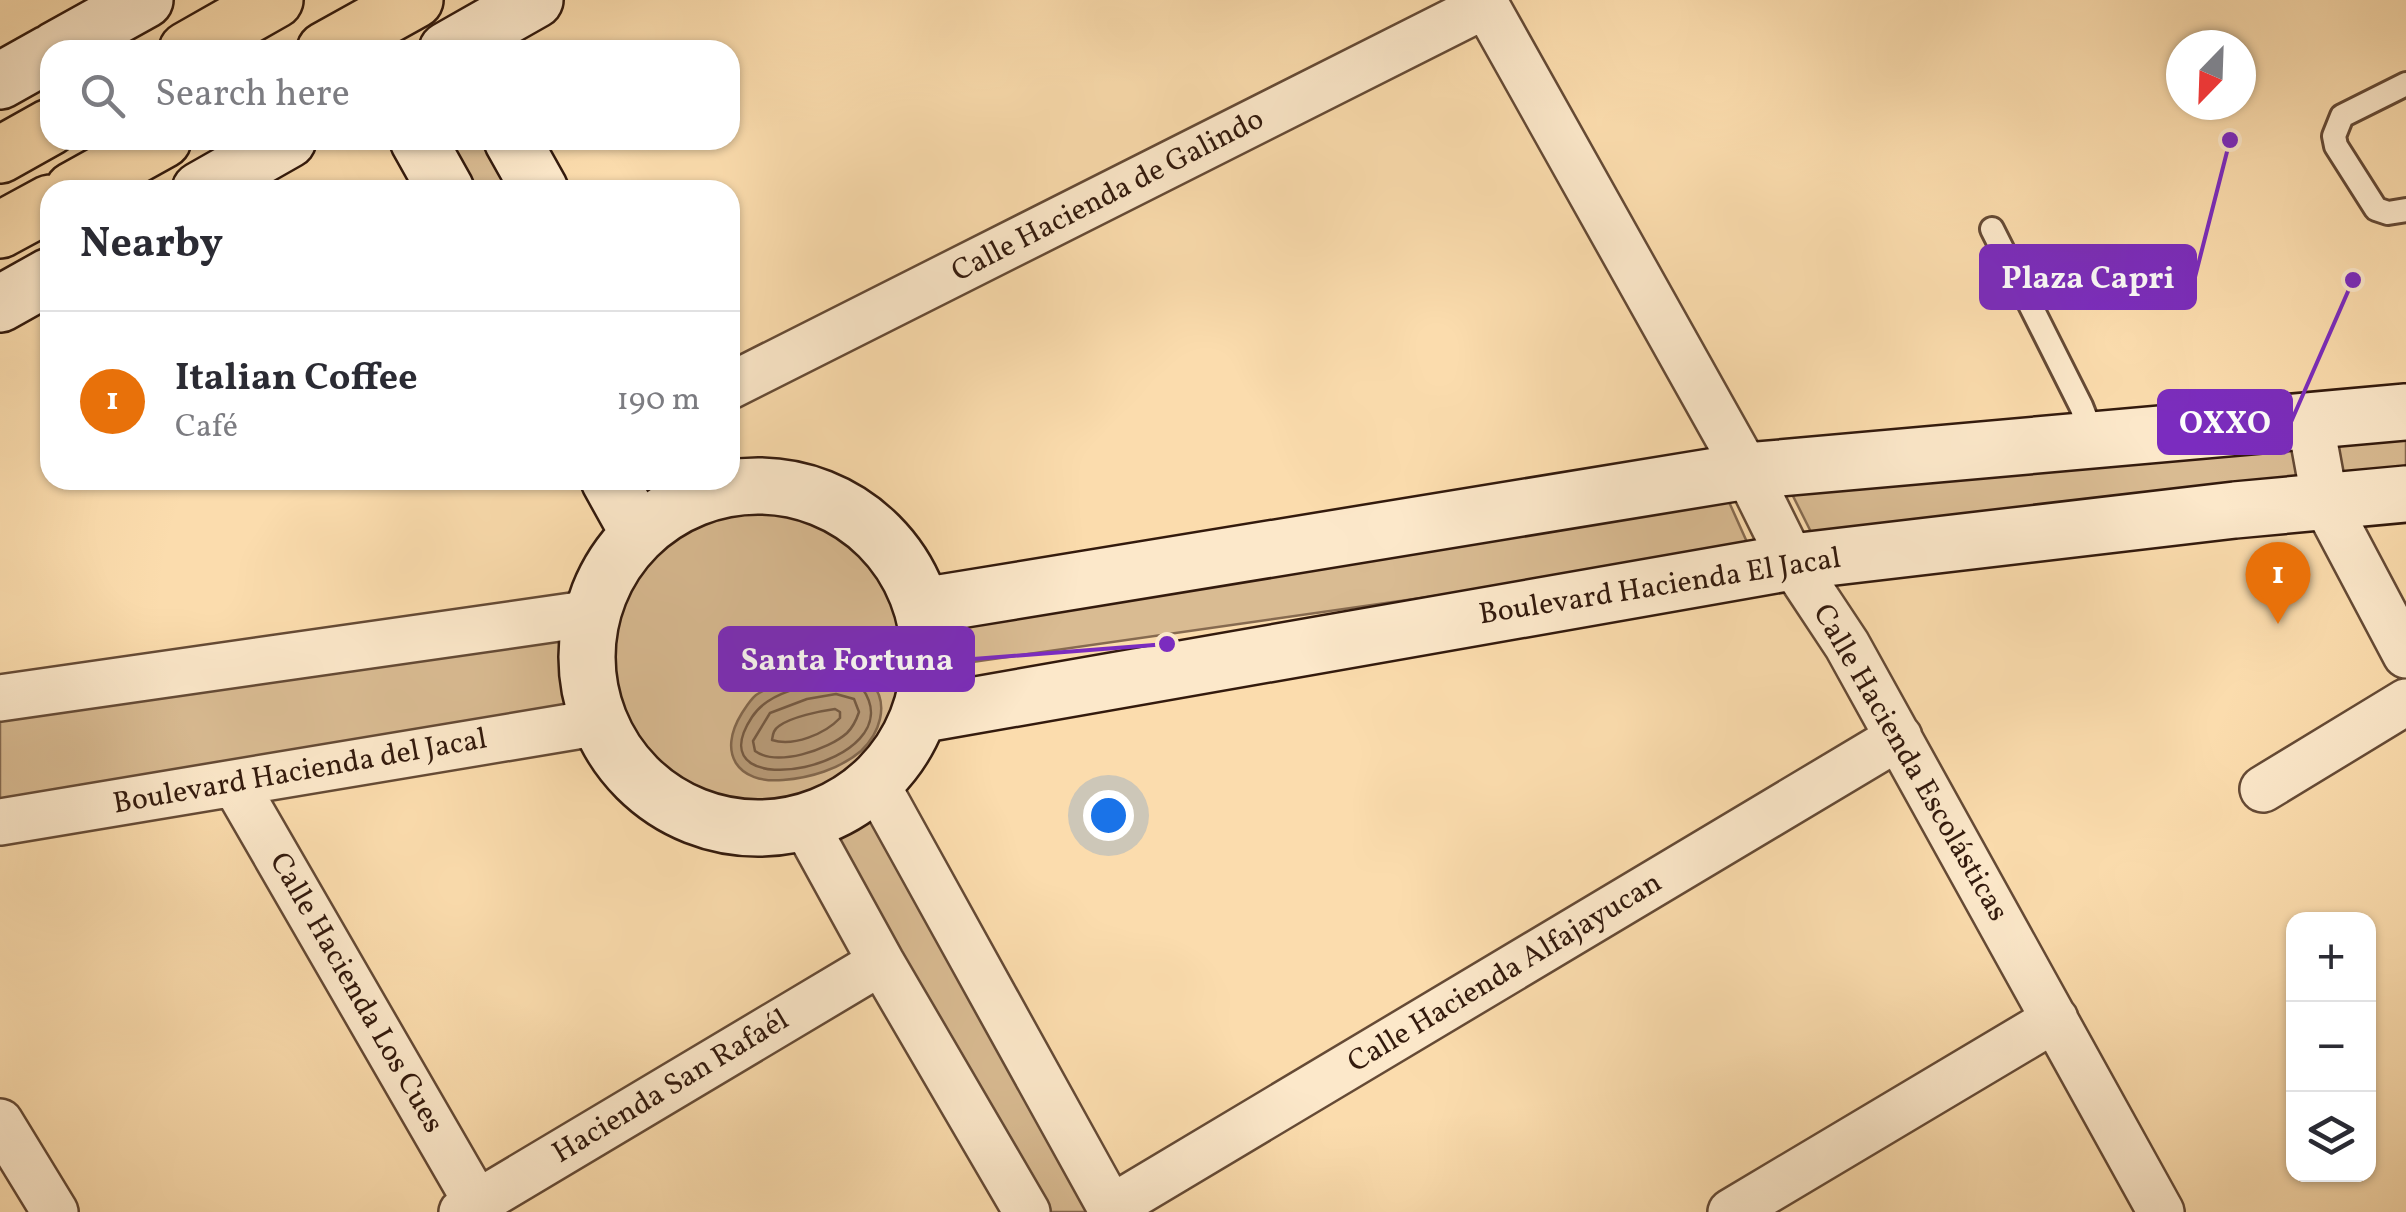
<!DOCTYPE html>
<html lang="en">
<head>
<meta charset="utf-8">
<style>
  :root { --surface:#fff; --page:#f2f2f3; --text:#2b2b33; --muted:#7c7c81; --line:#e1e1e2; --accent:#8f2418 }
  body { margin:0; font-family:Vollkorn,serif; background:var(--page); color:var(--text) }
  .controls { position:absolute; right:30px; bottom:30px; display:grid; overflow:hidden; border-radius:20px; box-shadow:0 2px 8px #0004 }
  .controls button { width:90px; height:90px; display:grid; place-items:center; padding:0; border:0; border-bottom:2px solid var(--line); background:var(--surface); color:var(--text); font:50px sans-serif }
  .compass { position:absolute; left:2166px; top:30px; width:90px; height:90px; border-radius:50%; background:var(--surface); box-shadow:0 2px 8px #0004; rotate:203deg }
  .you { position:absolute; left:1108px; top:815px; width:35px; height:35px; margin:-25px; border:8px solid #fff; border-radius:50%; background:#1a73e8; box-shadow:0 0 0 15px #1a73e833 }
  .badge { display:grid; place-items:center; width:65px; height:65px; border-radius:50%; background:var(--accent); color:#fff; font-size:32px; font-weight:700 }
  .pin { position:absolute; translate:-50% -82px; filter:drop-shadow(0 2px 5px #0008) }
  .pin::after { content:''; position:absolute; top:52px; width:35px; height:30px; background:inherit; clip-path:polygon(0 0,100% 0,50% 100%) }
  .list { margin:0; padding:0; list-style:none }
  h2 { display:flex; justify-content:space-between; align-items:center; height:130px; margin:0; padding:0 40px; font-size:42px }
  h2 small { font-size:32px; font-weight:400; color:var(--muted) }
  .list li { display:grid; grid-template-columns:65px 1fr auto; gap:30px; align-items:center; box-sizing:border-box; height:180px; padding:0 40px; border-top:2px solid var(--line) }
  .list b { display:block; font-size:38px; white-space:nowrap }
  .list p { margin:0; font-size:32px; white-space:nowrap; color:var(--muted) }
  .list em { font-size:32px; font-style:normal; color:var(--muted) }
  .icon { flex:none; width:55px; height:55px; fill:none; stroke:currentColor; stroke-width:2; stroke-linecap:round; stroke-linejoin:round }
  .map { position:relative; flex:none; width:2406px; height:1212px; overflow:hidden }
  .search { position:absolute; background:var(--surface); box-shadow:0 2px 8px #0004; left:40px; top:40px; width:700px; height:110px; display:flex; align-items:center; gap:25px; box-sizing:border-box; padding:0 35px; border-radius:30px; color:var(--muted); font-size:38px }
  .panel { position:absolute; background:var(--surface); box-shadow:0 2px 8px #0004; left:40px; top:180px; width:700px; height:310px; border-radius:30px }
  .map>svg:first-child { display:block }
</style>
</head>
<body>
<div class="map">
<svg width="2406" height="1212" viewBox="0 0 2406 1212">
  <rect width="100%" height="100%" fill="#fbdcad"/>
  <filter id="stains"><feTurbulence type="fractalNoise" baseFrequency=".002" numOctaves="4"/><feColorMatrix values="0 0 0 0 .2 0 0 0 0 .09 0 0 0 0 .02 0 0 0 .5 -.17"/></filter>
  <radialGradient id="worn" r=".72"><stop offset=".6" stop-color="#630" stop-opacity="0"/><stop offset="1" stop-color="#630" stop-opacity=".3"/></radialGradient>
  <path fill="#d9bb92" stroke="#866a50" stroke-width="2.5" d="M 430,140 L 483,140 L 513,190 L 461,190 Z
    M 2406,424 L 2406,479 L 2338,485 L 2327,431 Z
    M 2298,435 L 2307,491 L 1813,536 L 1784,478 Z
    M588 657a170 170 0 1 1 340 0a170 170 0 1 1-340 0Z
    M 1725,493 L 1751,551 L 937,667 L 936,616 Z
    M 578,625 L 578,716 L 0,811 L 0,715 Z
    M 868,797 L 1107,1212 L 1044,1212 L 815,830 Z"/>
  <path fill="#b79a77" stroke="#82674d" stroke-width="2.5" d="M 836,672 C 847,673 864,674 872,683 C 890,705 879,734 861,751 C 840,769 810,778 783,780 C 737,784 717,753 742,713 C 746,707 750,700 756,695 C 775,682 813,674 836,672 Z"/>
  <g fill="none" stroke-linecap="round" stroke-linejoin="round">
    <path stroke="#755a42" stroke-width="2.5" d="M 836,682 L 862,688 C 918,766 690,811 752,717 C 768,692 808,684 836,682 Z
      M 836,694 L 854,699 L 859,712 C 856,721 853,727 847,733 C 828,750 777,767 755,751 L 753,741 L 770,713 L 807,699 Z
      M 835,709 L 840,712 L 840,718 C 825,734 793,747 772,740 C 773,735 773,730 779,726 C 791,717 820,711 835,709 Z"/>
    <defs>
      <path id="lane" d="M 2406,84 L 2342,116 L 2334,136 L 2336,146 L 2376,209 L 2388,213 L 2406,210
        M 1992,229 L 2081,406 L 2094,439"/>
      <path id="street" d="M 1483,0 L 1747,471 L 1792,562 L 1847,645 L 2161,1212
        M 730,386 L 1486,5
        M 2310,420 L 2325,502 L 2406,655
        M 0,698 L 593,613
        M 875,782 L 1113,1212
        M 235,784 L 477,1203
        M 2263,789 L 2406,702
        M 0,822 L 600,722
        M 804,822 L 881,962 L 1027,1212
        M 0,1122 L 55,1212
        M 1111,1208 L 1899,737
        M 462,1212 L 881,962
        M 1731,1212 L 2055,1019"/>
      <path id="secondary" d="M 55,50 L 145,0
        M 447,50 L 535,0
        M 0,81 L 50,53
        M 418,140 L 446,190
        M 512,140 L 540,190
        M 200,190 L 288,140
        M 0,304 L 50,276
        M 609,480 L 639,534
        M587 657a171 171 0 1 1 342 0a171 171 0 1 1-342 0Z
        M 922,606 L 1747,471 L 2406,412
        M 919,715 L 1792,562 L 2235,510 L 2406,494"/>
      <path id="highway" d="M 187,50 L 275,0
        M 325,50 L 415,0
        M 0,155 L 50,127
        M 73,190 L 163,140
        M 0,230 L 50,203"/>
    </defs>
    <use href="#lane" stroke="#654a35" stroke-width="28"/>
    <use href="#street" stroke="#654a35" stroke-width="50"/>
    <use href="#secondary" stroke="#331a0d" stroke-width="60"/>
    <use href="#highway" stroke="#331a0d" stroke-width="60"/>
    <use href="#lane" stroke="#fce8ca" stroke-width="22"/>
    <use href="#street" stroke="#fce8ca" stroke-width="45"/>
    <use href="#secondary" stroke="#fce8ca" stroke-width="55"/>
    <use href="#highway" stroke="#fbdcad" stroke-width="55"/>
  </g>
  <g text-anchor="middle" dominant-baseline="central" stroke-width="10" stroke-linejoin="round" paint-order="stroke">
    <g font-size="30" fill="#331a0d" stroke="#fce8ca">
      <text transform="translate(1108 196) rotate(-27)">Calle Hacienda de Galindo</text>
      <text transform="translate(1660 587) rotate(-9)">Boulevard Hacienda El Jacal</text>
      <text transform="translate(1910 763) rotate(60)">Calle Hacienda Escolásticas</text>
      <text transform="translate(300 772) rotate(-10)">Boulevard Hacienda del Jacal</text>
      <text transform="translate(1505 973) rotate(-31)">Calle Hacienda Alfajayucan</text>
      <text transform="translate(356 993) rotate(60)">Calle Hacienda Los Cues</text>
      <text transform="translate(671 1087) rotate(-31)">Hacienda San Rafaél</text>
    </g>
  </g>
  <path fill="none" stroke="#7b2cbf" stroke-width="4" d="M2230 140L2195 277M2353 280L2291 422M1167 644L973 659"/>
  <g fill="#7b2cbf" stroke="#fce8ca" stroke-width="4">
    <circle cx="2230" cy="140" r="10"/>
    <circle cx="2353" cy="280" r="10"/>
    <circle cx="1167" cy="644" r="10"/>
  </g>
  <g fill="#7b2cbf" stroke="#7b2cbf" stroke-width="4">
    <rect x="1981" y="246" width="214" height="62" rx="10"/>
    <rect x="2159" y="391" width="132" height="62" rx="10"/>
    <rect x="720" y="628" width="253" height="62" rx="10"/>
  </g>
  <g font-size="32" text-anchor="middle" font-weight="bold" fill="#fff">
    <text x="2088" y="288">Plaza Capri</text>
    <text x="2225" y="433">OXXO</text>
    <text x="847" y="670">Santa Fortuna</text>
  </g>
  <rect width="100%" height="100%" filter="url(#stains)"/>
  <rect width="100%" height="100%" fill="url(#worn)"/>
</svg>
<div class="controls">
<button>+</button>
<button>−</button>
<button><svg class="icon" aria-label="layers" viewBox="0 0 24 24"><path d="M12 4l9 5-9 5-9-5zM3 14l9 5 9-5"/></svg></button>
</div>
<svg class="compass" viewBox="-18 -18 36 36"><path d="M0-13l5 13h-10z" fill="#e53935"/><path d="M0 13l5-13h-10z" fill="#7c7c81"/></svg>
<div class="you"></div>
<div class="pin badge" style="left:2278px;top:624px;background:#e8710a">1</div>
<div class="search"><svg class="icon" aria-label="search" viewBox="0 0 24 24"><circle cx="10" cy="10" r="6"/><path d="M15 15l6 6"/></svg>Search here</div>
<section class="panel">
<h2>Nearby<small></small></h2>
<ul class="list">
<li><span class="badge" style="background:#e8710a">1</span><div><b>Italian Coffee</b><p>Café</p></div><em>190 m</em></li>
</ul>
</section>
</div>
</body>
</html>
